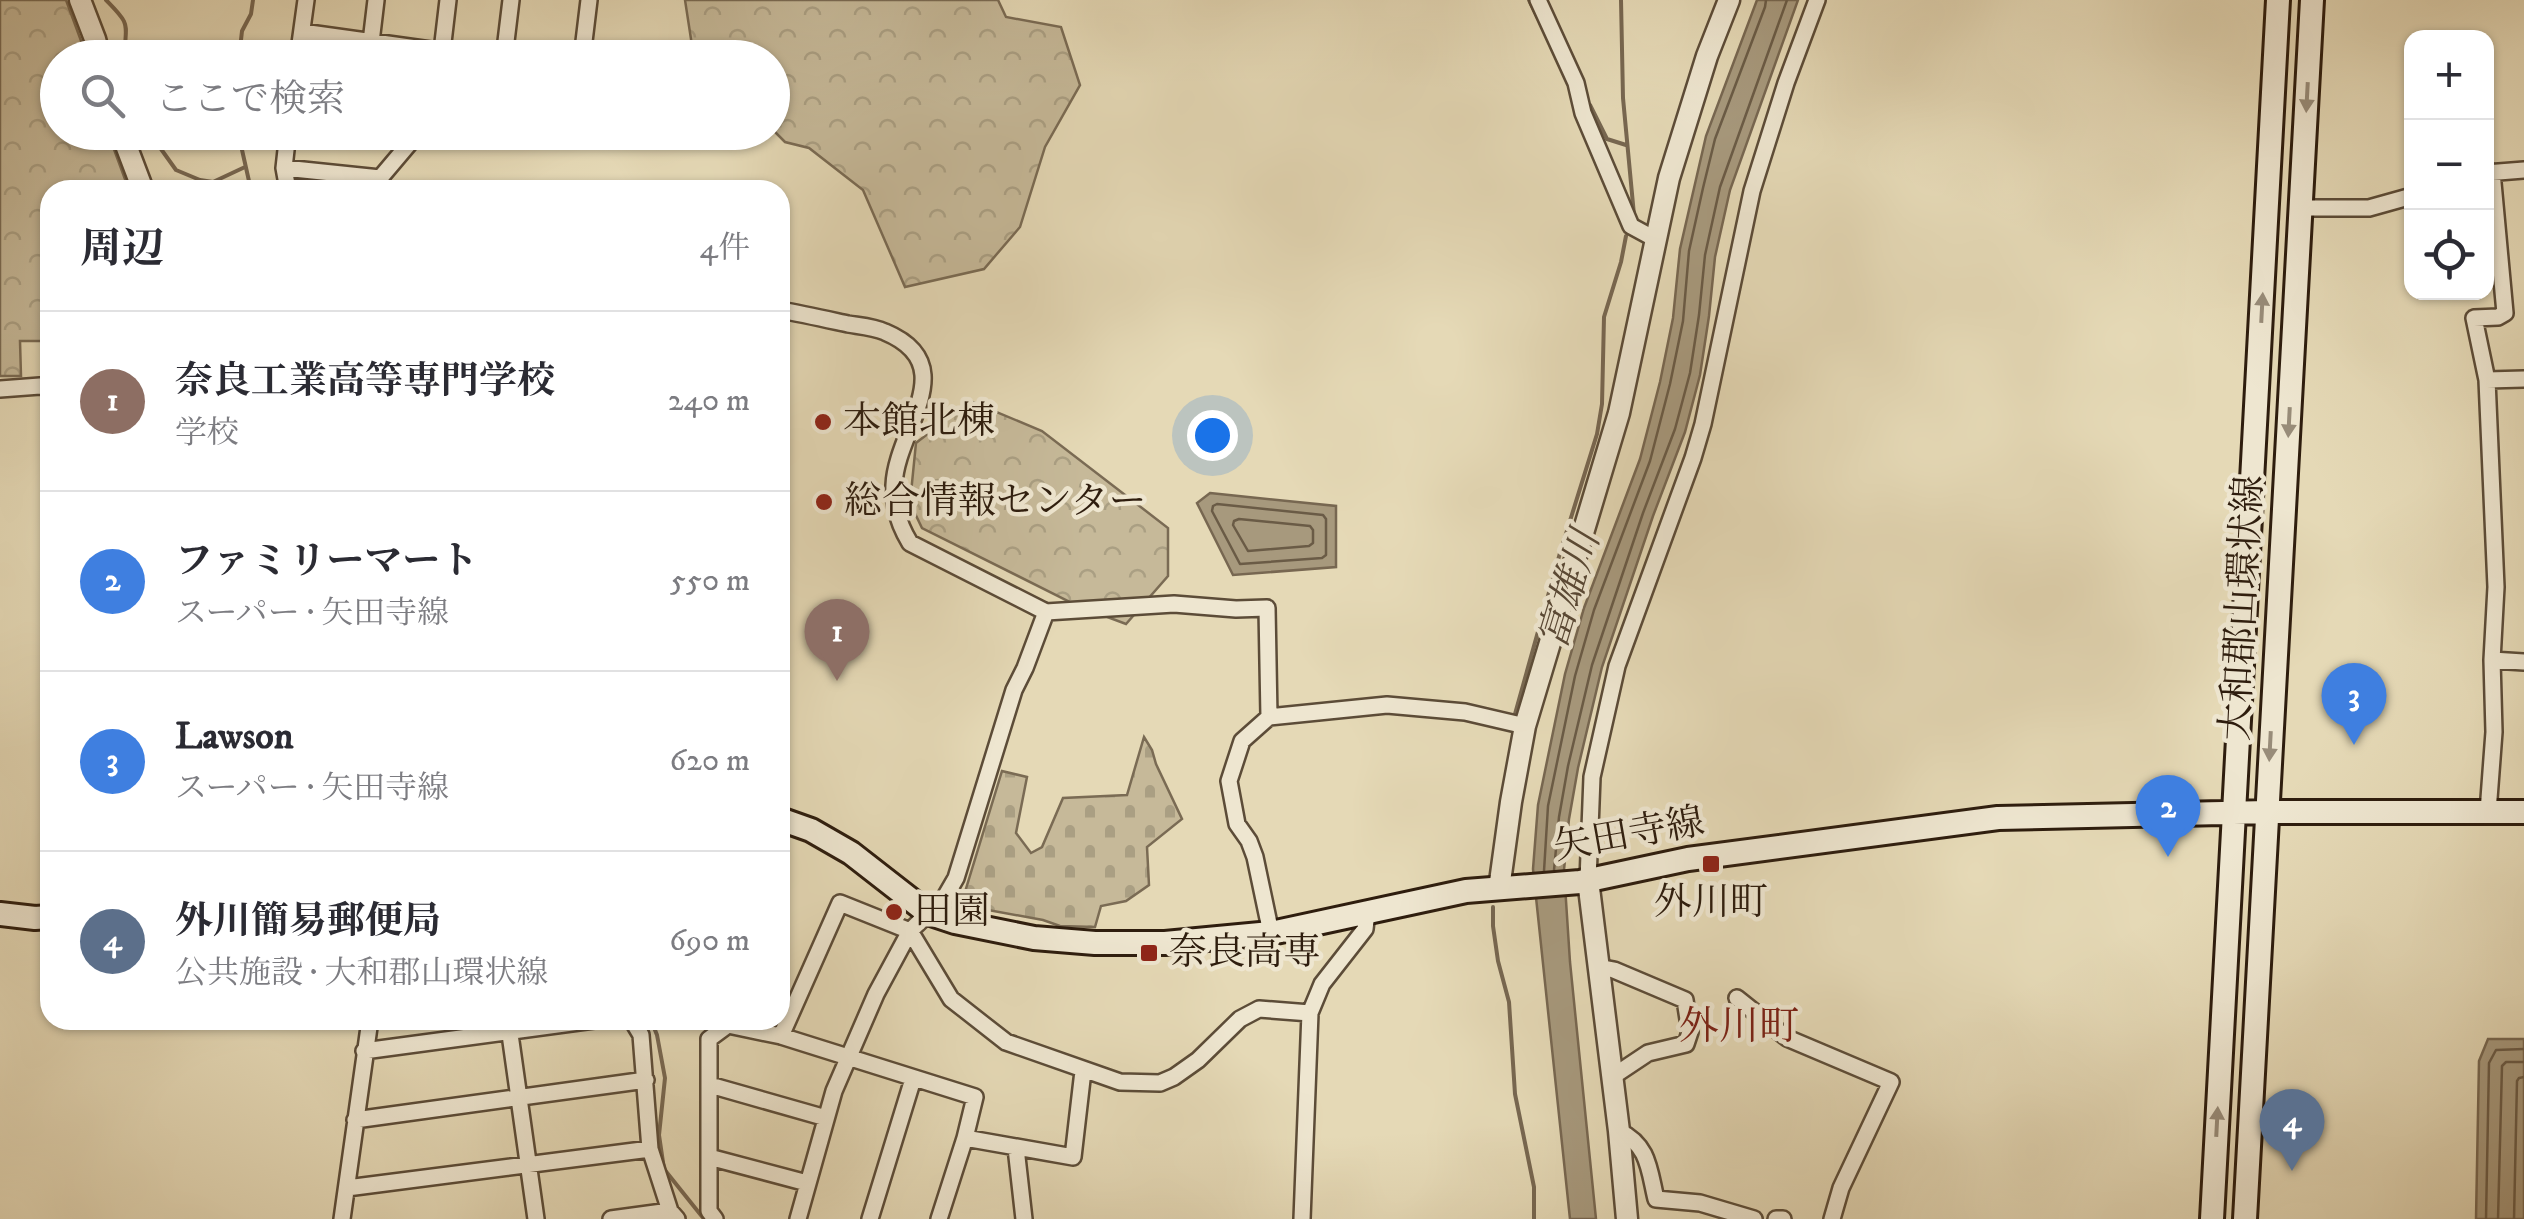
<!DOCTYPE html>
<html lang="ja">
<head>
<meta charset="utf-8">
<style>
  :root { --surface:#fff; --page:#f7f7f7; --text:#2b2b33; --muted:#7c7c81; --line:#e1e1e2; --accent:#8f2418 }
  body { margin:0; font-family:"IM FELL DW Pica","Noto Serif JP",serif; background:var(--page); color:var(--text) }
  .controls { position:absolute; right:30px; top:30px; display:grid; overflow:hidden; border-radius:20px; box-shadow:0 2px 8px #0004 }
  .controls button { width:90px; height:90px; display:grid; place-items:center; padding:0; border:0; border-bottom:2px solid var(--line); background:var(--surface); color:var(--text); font:50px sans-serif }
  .you { position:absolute; left:1212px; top:435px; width:35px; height:35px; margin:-25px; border:8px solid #fff; border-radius:50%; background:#1a73e8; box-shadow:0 0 0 15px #1a73e833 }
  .badge { display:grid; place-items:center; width:65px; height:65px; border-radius:50%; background:var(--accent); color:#fff; font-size:32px; font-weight:700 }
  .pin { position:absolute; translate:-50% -82px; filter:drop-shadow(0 2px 5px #0008) }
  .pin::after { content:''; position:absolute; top:52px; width:35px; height:30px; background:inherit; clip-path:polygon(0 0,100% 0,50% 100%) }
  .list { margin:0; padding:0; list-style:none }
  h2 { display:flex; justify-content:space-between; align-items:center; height:130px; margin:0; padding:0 40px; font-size:42px }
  h2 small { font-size:32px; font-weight:400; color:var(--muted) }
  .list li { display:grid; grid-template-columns:65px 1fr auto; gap:30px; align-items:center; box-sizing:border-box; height:180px; padding:0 40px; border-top:2px solid var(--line) }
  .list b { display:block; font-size:38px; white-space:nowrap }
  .list p { margin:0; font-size:32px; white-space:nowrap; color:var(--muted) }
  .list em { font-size:32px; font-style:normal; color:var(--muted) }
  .icon { flex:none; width:55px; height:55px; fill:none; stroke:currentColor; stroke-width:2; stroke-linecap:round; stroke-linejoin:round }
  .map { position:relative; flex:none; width:2524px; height:1219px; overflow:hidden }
  .search { position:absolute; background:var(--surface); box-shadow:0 2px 8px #0004; left:40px; top:40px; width:750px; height:110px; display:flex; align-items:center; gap:25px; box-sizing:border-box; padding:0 35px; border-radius:55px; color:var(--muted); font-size:38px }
  .panel { position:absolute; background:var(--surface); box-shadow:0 2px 8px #0004; left:40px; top:180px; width:750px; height:850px; border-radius:30px }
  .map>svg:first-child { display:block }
</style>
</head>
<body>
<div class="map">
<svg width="2524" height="1219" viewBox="0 0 2524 1219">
  <defs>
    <pattern id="forest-crowns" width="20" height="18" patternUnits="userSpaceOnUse" patternTransform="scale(2.5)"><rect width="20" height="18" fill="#c6b999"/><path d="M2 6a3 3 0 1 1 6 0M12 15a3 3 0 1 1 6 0" fill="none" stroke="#aa9f83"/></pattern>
    <pattern id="cemetery-stones" width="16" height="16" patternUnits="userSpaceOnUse" patternTransform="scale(2.5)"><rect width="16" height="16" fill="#c6b999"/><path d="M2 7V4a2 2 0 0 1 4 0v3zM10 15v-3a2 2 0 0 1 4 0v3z" fill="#aa9f83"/></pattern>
  </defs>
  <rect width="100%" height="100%" fill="#e5d9b6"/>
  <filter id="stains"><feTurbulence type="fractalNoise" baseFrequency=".002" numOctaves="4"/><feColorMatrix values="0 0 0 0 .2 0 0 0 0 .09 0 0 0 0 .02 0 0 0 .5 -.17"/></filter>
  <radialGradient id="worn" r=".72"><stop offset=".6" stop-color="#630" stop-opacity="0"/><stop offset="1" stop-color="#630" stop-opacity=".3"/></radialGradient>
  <path fill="url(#forest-crowns)" stroke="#7a6b54" stroke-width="2.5" d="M 0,0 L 66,0 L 87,57 L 58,58 L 58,132 L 108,133 L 129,190 L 50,190 L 50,341 L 20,341 L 21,376 L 0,376 Z
    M 685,0 L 998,0 L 1006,17 L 1061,27 L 1080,85 L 1045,147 L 1020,227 L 984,269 L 905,287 L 863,190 L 809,148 L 785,142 L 773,130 L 772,58 L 696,57 L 693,52 Z
    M 970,401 L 1042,431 L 1168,528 L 1168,576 L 1126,624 L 1078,606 L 922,528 L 910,503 L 916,443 Z"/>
  <path fill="url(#cemetery-stones)" stroke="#7a6b54" stroke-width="2.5" d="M 1144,737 L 1152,750 L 1156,764 L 1182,819 L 1147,847 L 1149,885 L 1126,901 L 1101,906 L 1095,927 L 1060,926 L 1043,920 L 961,905 L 1002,771 L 1027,777 L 1016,833 L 1031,853 L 1042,847 L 1063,798 L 1127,795 Z"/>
  <path fill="#a7997d" stroke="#776751" stroke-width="2.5" d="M 1757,0 L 1798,0 L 1730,190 L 1715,257 L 1709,316 L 1700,375 L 1685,432 L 1653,516 L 1602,667 L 1578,768 L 1569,819 L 1564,870 L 1570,962 L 1596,1219 L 1570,1219 L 1533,869 L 1538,805 L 1565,674 L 1584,608 L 1640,459 L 1660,382 L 1673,318 L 1680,249 L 1706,136 Z
    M 1210,493 L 1336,506 L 1336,567 L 1233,575 L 1197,503 Z
    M 2488,1039 L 2524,1039 L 2524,1219 L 2476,1219 L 2479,1061 Z"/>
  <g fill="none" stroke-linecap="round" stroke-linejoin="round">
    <path stroke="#6a5b46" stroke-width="2.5" d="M 1217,504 L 1323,515 L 1326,519 L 1326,555 L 1322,558 L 1240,564 L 1212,511 L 1213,506 Z
      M 1239,519 L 1310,526 L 1313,530 L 1313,543 L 1309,546 L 1248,551 L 1233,525 L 1234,521 Z
      M 1554,870 L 1559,817 L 1568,766 L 1592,665 L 1643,513 L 1675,429 L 1690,373 L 1699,315 L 1705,255 L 1720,187 L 1787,0
      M 1544,871 L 1548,806 L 1575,676 L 1594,610 L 1650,461 L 1670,384 L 1683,321 L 1689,251 L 1703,188 L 1715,139 L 1765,7 L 1766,0
      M 2486,1219 L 2489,1063 L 2496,1050 L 2524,1049
      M 2498,1219 L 2502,1066 L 2506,1062 L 2524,1062
      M 2514,1219 L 2517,1081 L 2519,1078 L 2524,1077"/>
    <path stroke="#776751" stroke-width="4" d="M 106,0 C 134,28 124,23 125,58
      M 1529,0 L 1538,18
      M 1621,0 L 1623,98 L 1634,215
      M 239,58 L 242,31 L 251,14 L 253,0
      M 1590,105 L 1607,139 L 1626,145
      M 165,132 L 161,149 L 176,170 L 200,180 L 213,182 L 245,167
      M 238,132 L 251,190
      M 1515,714 L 1560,553 L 1597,434 L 1602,404 L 1604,317 L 1621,262 L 1626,236
      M 1493,907 L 1493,926 L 1498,961 L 1509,1002 L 1515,1094 L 1534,1187 L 1534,1219
      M 651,1020 L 657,1035 L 665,1078 L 659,1135 L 664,1169 L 704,1219"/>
    <defs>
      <path id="minor" d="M 1538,0 L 1576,83 L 1583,113 L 1631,226 L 1655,239
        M 302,32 L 488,58
        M 371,42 L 376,0
        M 442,51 L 448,0
        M 298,58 L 306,0
        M 504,58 L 511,0
        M 582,58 L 589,0
        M 284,168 L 380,178
        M 2486,173 L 2524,170
        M 288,190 L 284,168 L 288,132
        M 370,190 L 419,132
        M 2301,208 L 2369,208 L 2412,196
        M 780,310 C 803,314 825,319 848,324 C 860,326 874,327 885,332 C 964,365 896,429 894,485 C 893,507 899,525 910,543 L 1046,612 L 1174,604 L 1236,609 L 1267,608 L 1269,717 L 1387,705 L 1465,712 L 1525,726
        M 2487,380 L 2524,379
        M 0,389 L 40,386 L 50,388
        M 2492,660 L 2524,662
        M 1269,717 L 1242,741 L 1229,781 L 1237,824 L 1249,841 L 1255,857 L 1271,933
        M 2488,812 L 2494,732 L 2492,660 L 2496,587 L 2487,380 L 2474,318 L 2498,317 L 2505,313 L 2492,172
        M 1588,880 L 1592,777 L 1617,666 L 1693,458 L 1703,424 L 1752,191 L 1786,83 L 1817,0
        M 1598,967 L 1614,970 L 1685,1000 L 1690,1032 L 1686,1044 L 1648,1053 L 1612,1077
        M 1737,998 L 1787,1038 L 1891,1082 L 1841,1188 L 1832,1219
        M 508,1020 L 536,1219
        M 632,1020 L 641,1035 L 650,1149 L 670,1211 L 677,1219
        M 781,1036 L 840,903 L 910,931 L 951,999 L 1006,1042 L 1120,1082 L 1160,1083 L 1174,1077 L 1198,1060 L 1240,1019 L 1259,1009 L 1310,1013
        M 364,1051 L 594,1020
        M 710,1085 L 826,1118
        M 355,1120 L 646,1080
        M 1619,1131 C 1649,1145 1649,1170 1656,1199 L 1700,1203 L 1754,1219
        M 965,1138 L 1073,1157 L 1083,1071
        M 1016,1148 L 1024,1219
        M 709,1157 L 807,1183
        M 347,1188 L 650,1149
        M 342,1219 L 370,1020
        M 611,1219 L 670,1211
        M 715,1219 L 709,1211 L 709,1039 L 728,1025 L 781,1036 L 975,1097 L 965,1138 L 939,1219
        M 798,1219 L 834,1091 L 876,994 L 910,931 L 945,897 L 956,878 L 1014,690 L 1025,668 L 1046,612
        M 870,1219 L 913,1079
        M 1302,1219 L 1310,1013 L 1322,984 L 1365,929 L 1367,912
        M 1776,1219 L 1783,1219"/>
      <path id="tertiary" d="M 80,0 L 95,39 L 100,58
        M 121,132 L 143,190
        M 1588,880 L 1619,1131 L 1627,1219
        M 1499,889 L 1511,802 L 1525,726 L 1619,413 L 1669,178 L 1707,56 L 1729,0"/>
      <path id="secondary" d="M 780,819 L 811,830 L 851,853 L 928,913 L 955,922 L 1034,938 L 1095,943 L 1165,943 L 1271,933 L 1466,891 L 1580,882 L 1688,859 L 1998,818 L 2267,812 L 2524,812
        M 0,914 L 35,918 L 50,917
        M 2212,1219 L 2278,0
        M 2245,1219 L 2312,0"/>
    </defs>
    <use href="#minor" stroke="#5c4c38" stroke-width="20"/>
    <use href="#tertiary" stroke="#5c4c38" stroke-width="25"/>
    <use href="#secondary" stroke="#2e1d0e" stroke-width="28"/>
    <use href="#minor" stroke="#eee6d0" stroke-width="15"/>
    <use href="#tertiary" stroke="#eee6d0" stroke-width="20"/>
    <use href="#secondary" stroke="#eee6d0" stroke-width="22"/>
  </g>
  <defs><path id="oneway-solid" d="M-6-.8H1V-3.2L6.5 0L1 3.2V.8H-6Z" transform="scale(2.5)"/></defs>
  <g fill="#988c79">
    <use href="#oneway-solid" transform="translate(2307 97) rotate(93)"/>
    <use href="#oneway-solid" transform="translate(2262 308) rotate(-87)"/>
    <use href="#oneway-solid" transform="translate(2289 422) rotate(93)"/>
    <use href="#oneway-solid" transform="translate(2270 746) rotate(93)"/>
    <use href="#oneway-solid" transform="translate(2217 1122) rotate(-87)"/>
  </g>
  <g fill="#8f2418" stroke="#eee6d0" stroke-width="4">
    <circle cx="823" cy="422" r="10"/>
    <circle cx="824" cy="502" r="10"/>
    <rect x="1701" y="854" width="20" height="20" rx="5"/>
    <circle cx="894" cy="912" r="10"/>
    <rect x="1139" y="943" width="20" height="20" rx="5"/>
  </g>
  <g text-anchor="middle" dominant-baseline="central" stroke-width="9" stroke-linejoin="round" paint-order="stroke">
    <g font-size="38" fill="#2e1d0e" stroke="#eee6d0" text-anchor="start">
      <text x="843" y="422">本館北棟</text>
      <text x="844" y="502">総合情報センター</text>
      <text x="1711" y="903" text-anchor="middle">外川町</text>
      <text x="914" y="912">田園</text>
      <text x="1169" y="953">奈良高専</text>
    </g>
    <g font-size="38" fill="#2e1d0e" stroke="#eee6d0">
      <text transform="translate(2243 608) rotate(-87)">大和郡山環状線</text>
      <text transform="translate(1629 835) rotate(-10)">矢田寺線</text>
    </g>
    <g font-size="40" font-style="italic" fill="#584835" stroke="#eee6d0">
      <text transform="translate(1571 590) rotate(-73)">富雄川</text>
    </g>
    <g font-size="40" fill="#7a1f14" stroke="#eee6d0">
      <text x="1739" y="1028">外川町</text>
    </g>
  </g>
  <rect width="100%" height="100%" filter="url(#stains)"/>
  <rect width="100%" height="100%" fill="url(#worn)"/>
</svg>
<div class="controls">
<button>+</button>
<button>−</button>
<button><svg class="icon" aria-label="locate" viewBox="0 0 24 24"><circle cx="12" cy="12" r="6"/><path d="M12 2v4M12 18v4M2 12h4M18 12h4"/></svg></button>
</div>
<div class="you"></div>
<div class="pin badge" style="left:837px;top:681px;background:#8d6e63">1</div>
<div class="pin badge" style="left:2168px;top:857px;background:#3f7fe0">2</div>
<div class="pin badge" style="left:2354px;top:745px;background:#3f7fe0">3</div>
<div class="pin badge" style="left:2292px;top:1171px;background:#5c6f8a">4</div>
<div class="search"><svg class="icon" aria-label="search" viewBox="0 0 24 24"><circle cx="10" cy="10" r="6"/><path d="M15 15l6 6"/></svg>ここで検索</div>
<section class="panel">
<h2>周辺<small>4件</small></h2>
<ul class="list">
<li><span class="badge" style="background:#8d6e63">1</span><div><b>奈良工業高等専門学校</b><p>学校</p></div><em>240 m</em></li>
<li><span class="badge" style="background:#3f7fe0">2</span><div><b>ファミリーマート</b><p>スーパー · 矢田寺線</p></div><em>550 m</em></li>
<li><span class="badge" style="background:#3f7fe0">3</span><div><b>Lawson</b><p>スーパー · 矢田寺線</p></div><em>620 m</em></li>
<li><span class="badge" style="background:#5c6f8a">4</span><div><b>外川簡易郵便局</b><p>公共施設 · 大和郡山環状線</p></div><em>690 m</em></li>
</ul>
</section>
</div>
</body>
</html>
